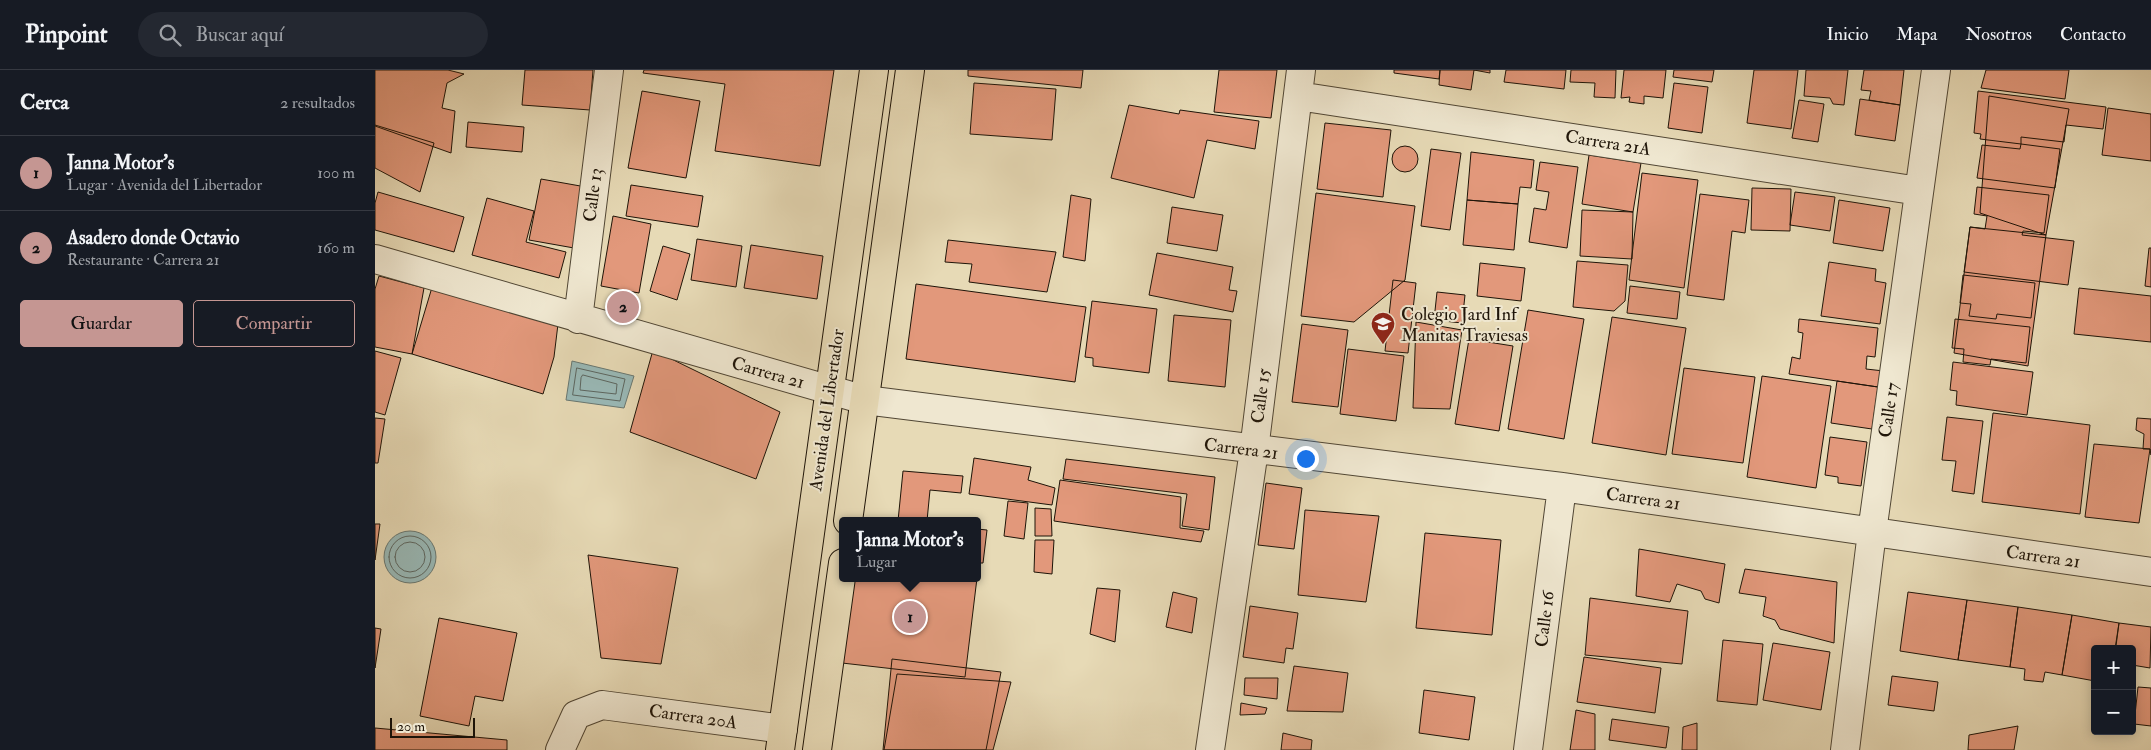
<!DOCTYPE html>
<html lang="es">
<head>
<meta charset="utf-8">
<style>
  :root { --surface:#171b24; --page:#242831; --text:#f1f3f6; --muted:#9ea1a6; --line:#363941; --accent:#c59692 }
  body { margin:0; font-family:"IM FELL Double Pica",serif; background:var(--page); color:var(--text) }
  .controls { position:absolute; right:15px; bottom:15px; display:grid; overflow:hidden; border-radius:5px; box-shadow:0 2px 12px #0003 }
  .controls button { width:45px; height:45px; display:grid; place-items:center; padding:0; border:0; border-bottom:1px solid var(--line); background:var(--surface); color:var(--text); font:25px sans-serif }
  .scale { position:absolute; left:15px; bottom:12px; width:85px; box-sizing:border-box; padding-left:5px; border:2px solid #1e1408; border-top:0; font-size:14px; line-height:18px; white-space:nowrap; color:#1e1408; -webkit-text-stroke:4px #efe7d0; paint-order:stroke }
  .you { position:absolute; left:930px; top:388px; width:18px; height:18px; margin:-12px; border:4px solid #fff; border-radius:50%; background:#1a73e8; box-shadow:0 0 0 8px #1a73e833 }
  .badge { display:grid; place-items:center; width:32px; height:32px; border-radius:50%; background:var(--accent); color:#111; font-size:16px; font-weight:700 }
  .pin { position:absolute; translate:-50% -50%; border:2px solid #fff; box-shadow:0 1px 5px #0006 }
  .popup { position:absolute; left:464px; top:447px; width:142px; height:65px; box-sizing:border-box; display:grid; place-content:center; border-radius:5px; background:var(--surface); filter:drop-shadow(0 1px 4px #0005); font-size:16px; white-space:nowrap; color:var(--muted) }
  .popup b { font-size:19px; color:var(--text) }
  .popup::after { content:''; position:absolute; left:50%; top:100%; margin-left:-10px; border:10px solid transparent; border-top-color:var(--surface) }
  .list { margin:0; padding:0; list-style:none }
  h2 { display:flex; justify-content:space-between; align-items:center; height:65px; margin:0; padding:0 20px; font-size:21px }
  h2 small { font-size:16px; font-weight:400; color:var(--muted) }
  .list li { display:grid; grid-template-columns:32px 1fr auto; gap:15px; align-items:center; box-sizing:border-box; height:75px; padding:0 20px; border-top:1px solid var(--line) }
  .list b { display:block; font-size:19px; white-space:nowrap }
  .list p { margin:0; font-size:16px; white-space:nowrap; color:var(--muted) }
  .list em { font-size:16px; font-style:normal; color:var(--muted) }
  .actions { display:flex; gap:10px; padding:15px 20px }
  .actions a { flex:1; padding:11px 0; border:1px solid var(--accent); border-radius:5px; text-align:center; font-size:18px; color:var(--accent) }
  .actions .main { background:var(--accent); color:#111 }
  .icon { flex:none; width:28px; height:28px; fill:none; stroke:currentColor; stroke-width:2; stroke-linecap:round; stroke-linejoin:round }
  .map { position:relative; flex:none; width:1776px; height:680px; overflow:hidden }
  header { display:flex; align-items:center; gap:30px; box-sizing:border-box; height:70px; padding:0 25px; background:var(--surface); border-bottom:1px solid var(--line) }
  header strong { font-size:24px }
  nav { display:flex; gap:28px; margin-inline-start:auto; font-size:18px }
  .search { width:350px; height:45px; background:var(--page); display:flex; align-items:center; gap:12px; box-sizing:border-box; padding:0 18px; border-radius:28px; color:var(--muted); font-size:19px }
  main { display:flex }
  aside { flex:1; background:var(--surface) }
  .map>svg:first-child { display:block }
</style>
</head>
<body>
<header>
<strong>Pinpoint</strong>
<div class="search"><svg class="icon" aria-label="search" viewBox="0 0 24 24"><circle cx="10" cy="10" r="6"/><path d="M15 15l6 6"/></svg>Buscar aquí</div>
<nav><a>Inicio</a><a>Mapa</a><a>Nosotros</a><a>Contacto</a></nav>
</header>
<main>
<aside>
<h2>Cerca<small>2 resultados</small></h2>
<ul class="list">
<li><span class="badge">1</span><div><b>Janna Motor's</b><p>Lugar · Avenida del Libertador</p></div><em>100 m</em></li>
<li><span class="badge">2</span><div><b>Asadero donde Octavio</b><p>Restaurante · Carrera 21</p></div><em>160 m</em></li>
</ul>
<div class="actions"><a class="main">Guardar</a><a>Compartir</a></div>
</aside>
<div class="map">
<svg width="1776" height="680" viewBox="0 0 1776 680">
  <rect width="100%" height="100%" fill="#e7dab6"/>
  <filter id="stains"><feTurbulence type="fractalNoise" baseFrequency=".004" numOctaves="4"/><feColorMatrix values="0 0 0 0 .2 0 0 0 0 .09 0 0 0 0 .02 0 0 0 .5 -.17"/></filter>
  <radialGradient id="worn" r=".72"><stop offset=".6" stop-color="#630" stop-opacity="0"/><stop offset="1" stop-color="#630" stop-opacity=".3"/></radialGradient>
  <path fill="#99b9b7" stroke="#687771" d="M 197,291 L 259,306 L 249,338 L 191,330 Z
    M9 487a26 26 0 1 1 52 0a26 26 0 1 1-52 0Z"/>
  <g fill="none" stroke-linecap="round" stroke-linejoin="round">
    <path stroke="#5c6660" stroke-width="1" d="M 202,298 L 250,309 L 245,331 L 198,325 Z
      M 208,305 L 242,314 L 241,324 L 205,320 L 206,308 Z
      M14 487a21 21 0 1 1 42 0a21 21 0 1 1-42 0Z
      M20 487a15 15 0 1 1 30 0a15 15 0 1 1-30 0Z"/>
  </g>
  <path fill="#e2987b" stroke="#1e1408" d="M 0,0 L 73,0 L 89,4 L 72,13 L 67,38 L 80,41 L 76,83 L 0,56 Z
    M 150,0 L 218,0 L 215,40 L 147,35 Z
    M 269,0 L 459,0 L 445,96 L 340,81 L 350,14 L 268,3 Z
    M 593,0 L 708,0 L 706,18 L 593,6 Z
    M 844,0 L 902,0 L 896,48 L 839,42 Z
    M 1019,0 L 1065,0 L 1064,9 L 1019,3 Z
    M 1065,0 L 1115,0 L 1115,3 L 1099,0 L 1096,20 L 1064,15 Z
    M 1131,0 L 1191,0 L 1189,19 L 1129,12 Z
    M 1196,0 L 1241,0 L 1240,28 L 1219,27 L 1220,13 L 1195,12 Z
    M 1249,0 L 1291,0 L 1288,28 L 1269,26 L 1269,34 L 1254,32 L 1255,27 L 1246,28 Z
    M 1299,0 L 1339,0 L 1337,12 L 1298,7 Z
    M 1379,0 L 1423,0 L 1416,59 L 1372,53 Z
    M 1431,0 L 1473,0 L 1469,35 L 1458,34 L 1455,28 L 1429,26 Z
    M 1489,0 L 1529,0 L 1525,35 L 1494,30 L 1496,21 L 1486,20 Z
    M 1611,0 L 1694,0 L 1690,29 L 1606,18 Z
    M 599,13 L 681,19 L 677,70 L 595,64 Z
    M 1299,13 L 1333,17 L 1327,63 L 1293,58 Z
    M 267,21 L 325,31 L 311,108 L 253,98 Z
    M 1603,21 L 1731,37 L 1728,59 L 1691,55 L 1689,72 L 1646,67 L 1646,74 L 1605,69 L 1606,64 L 1599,63 Z
    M 1614,26 L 1694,39 L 1671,165 L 1605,143 Z
    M 1485,29 L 1525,35 L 1520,71 L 1480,65 Z
    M 1424,30 L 1449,34 L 1443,72 L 1417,68 Z
    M 754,35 L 804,44 L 805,40 L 884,51 L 880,79 L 832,70 L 819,128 L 736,108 Z
    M 1733,38 L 1776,44 L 1776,91 L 1727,85 Z
    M 93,52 L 149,57 L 147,82 L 91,77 Z
    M 950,53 L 1016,60 L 1008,127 L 942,119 Z
    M 0,55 L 59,73 L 45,122 L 0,98 Z
    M 1646,74 L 1685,79 L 1680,118 L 1602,108 L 1607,75 L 1645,79 Z
    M1017 89a13 13 0 1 1 26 0a13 13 0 1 1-26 0Z
    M 1056,79 L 1086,83 L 1075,160 L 1046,156 Z
    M 1096,82 L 1159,90 L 1156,118 L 1145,117 L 1143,134 L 1092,130 Z
    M 1214,85 L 1266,93 L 1258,142 L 1207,134 Z
    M 1165,92 L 1203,97 L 1192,178 L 1154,172 L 1159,138 L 1171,140 L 1174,122 L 1161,120 Z
    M 1267,103 L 1323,110 L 1309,218 L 1254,210 Z
    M 166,109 L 211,117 L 199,178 L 154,170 Z
    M 256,115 L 328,126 L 323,157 L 251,146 Z
    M 1602,117 L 1674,125 L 1669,163 L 1648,161 L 1647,165 L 1699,171 L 1693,215 L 1589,202 L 1595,157 L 1610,159 L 1612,146 L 1599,144 Z
    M 1377,118 L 1416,119 L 1415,161 L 1376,160 Z
    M 3,122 L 89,147 L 79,182 L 0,160 L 0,133 Z
    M 1420,122 L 1460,127 L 1455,161 L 1415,155 Z
    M 941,123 L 1040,136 L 1030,210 L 979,252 L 926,246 Z
    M 1325,124 L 1374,130 L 1370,163 L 1357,161 L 1349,230 L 1312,225 Z
    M 696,125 L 716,129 L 710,191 L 688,187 Z
    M 112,128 L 159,141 L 151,172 L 191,182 L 184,208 L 97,185 Z
    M 1092,130 L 1143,134 L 1139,180 L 1088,175 Z
    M 1464,130 L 1515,138 L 1508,181 L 1458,173 Z
    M 797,137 L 848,145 L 842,181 L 792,173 Z
    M 1207,140 L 1258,142 L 1257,189 L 1205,186 Z
    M 238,146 L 276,154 L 264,223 L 226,216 Z
    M 1595,157 L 1671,165 L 1653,296 L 1579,283 Z
    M 322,169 L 367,176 L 361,217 L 316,210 Z
    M 573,170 L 681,182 L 672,222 L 594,212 L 597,194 L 570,192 Z
    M 376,175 L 448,186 L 442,229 L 369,218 Z
    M 288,176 L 315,184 L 302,230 L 275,221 Z
    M 1774,178 L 1776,178 L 1776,217 L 1770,216 Z
    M 782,183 L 858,197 L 854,220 L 862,221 L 858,242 L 774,225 Z
    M 1202,191 L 1253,195 L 1250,231 L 1239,241 L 1198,237 Z
    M 1454,192 L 1501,199 L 1500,211 L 1511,213 L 1505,254 L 1446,246 Z
    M 1105,193 L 1150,198 L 1146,231 L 1102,226 Z
    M 1588,205 L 1660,213 L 1656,248 L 1622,244 L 1621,249 L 1594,246 L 1596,234 L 1585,233 Z
    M 4,206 L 49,218 L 37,284 L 0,277 L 0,219 Z
    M 1018,210 L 1041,213 L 1033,283 L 1010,281 Z
    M 58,214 L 183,254 L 179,287 L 168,324 L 37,284 Z
    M 541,214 L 711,237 L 700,312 L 531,289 Z
    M 1255,216 L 1305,222 L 1302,249 L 1252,243 Z
    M 1704,218 L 1776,226 L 1776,272 L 1699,264 Z
    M 1062,222 L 1090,225 L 1087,253 L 1059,250 Z
    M 717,231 L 782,239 L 774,303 L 718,296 L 718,288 L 710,287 Z
    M 1153,240 L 1209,249 L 1189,369 L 1133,359 Z
    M 799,245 L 856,250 L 850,317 L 793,311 Z
    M 1237,247 L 1311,258 L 1291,385 L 1217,373 Z
    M 1424,249 L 1503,258 L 1500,287 L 1492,286 L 1491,299 L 1509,301 L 1503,317 L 1414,304 L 1417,287 L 1425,289 L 1428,263 L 1423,262 Z
    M 1580,249 L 1655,257 L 1651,293 L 1616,289 L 1615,295 L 1588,292 L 1589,279 L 1577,278 Z
    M 1041,252 L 1087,260 L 1075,339 L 1038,338 Z
    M 927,254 L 973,260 L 963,337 L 917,332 Z
    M 1094,269 L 1138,276 L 1124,361 L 1080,354 Z
    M 973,279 L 1029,286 L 1021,351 L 965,344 Z
    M 278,280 L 405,342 L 381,409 L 255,362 Z
    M 0,281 L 26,288 L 10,345 L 0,342 Z
    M 1578,292 L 1658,302 L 1652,345 L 1581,335 L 1582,321 L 1575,320 Z
    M 1309,298 L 1380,307 L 1368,393 L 1297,384 Z
    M 1387,306 L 1456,316 L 1441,418 L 1372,407 Z
    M 1462,311 L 1503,317 L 1497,359 L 1456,353 Z
    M 1618,343 L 1715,355 L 1705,444 L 1607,432 Z
    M 1572,347 L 1608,351 L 1599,424 L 1577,421 L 1581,391 L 1567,390 Z
    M 0,348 L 10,349 L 3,393 L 0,393 Z
    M 1762,348 L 1776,349 L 1776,385 L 1775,379 L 1768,379 L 1769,364 L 1761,360 Z
    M 1455,367 L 1492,372 L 1486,416 L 1463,413 L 1463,407 L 1450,405 Z
    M 1719,374 L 1775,379 L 1764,453 L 1710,447 Z
    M 599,388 L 656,397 L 653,410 L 680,418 L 677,435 L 594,424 Z
    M 691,389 L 840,407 L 834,460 L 807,456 L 812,424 L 688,409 Z
    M 528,401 L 588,406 L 586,423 L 555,420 L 552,451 L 523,451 Z
    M 685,410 L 806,427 L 805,458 L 829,461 L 826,472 L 679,451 Z
    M 891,413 L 927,418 L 919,479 L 883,475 Z
    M 633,431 L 653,433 L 649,469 L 629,466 Z
    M 660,438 L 676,439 L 677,466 L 660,466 Z
    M 930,440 L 1004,446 L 991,532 L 923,525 Z
    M 0,454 L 5,454 L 0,490 Z
    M 602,459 L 612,460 L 608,493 L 602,493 Z
    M 1050,463 L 1126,470 L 1117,565 L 1041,558 Z
    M 660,470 L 679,470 L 677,504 L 659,502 Z
    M 1264,479 L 1350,494 L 1344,533 L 1330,529 L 1326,521 L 1302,514 L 1295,532 L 1261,526 Z
    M 213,485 L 303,498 L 286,594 L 226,588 Z
    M 1370,499 L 1462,512 L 1459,573 L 1405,559 L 1400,550 L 1388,546 L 1391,527 L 1364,523 Z
    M 477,508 L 602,508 L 590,607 L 467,593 Z
    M 722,518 L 745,520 L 740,572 L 715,564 Z
    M 798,522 L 822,528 L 817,563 L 791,557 Z
    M 1533,522 L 1592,530 L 1583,590 L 1525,581 Z
    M 1215,528 L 1313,541 L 1307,594 L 1210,585 Z
    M 1592,530 L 1643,537 L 1635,597 L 1583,590 Z
    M 875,536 L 923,543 L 918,579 L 911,578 L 909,593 L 868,587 Z
    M 1643,537 L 1697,545 L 1687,605 L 1670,602 L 1668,612 L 1649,610 L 1650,599 L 1635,597 Z
    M 1697,545 L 1744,553 L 1740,579 L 1720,579 L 1720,611 L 1687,605 Z
    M 64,548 L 142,563 L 128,631 L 100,626 L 94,656 L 45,646 Z
    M 1744,553 L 1776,557 L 1775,598 L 1757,595 L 1757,579 L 1741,576 Z
    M 0,558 L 6,559 L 0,598 Z
    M 1348,570 L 1388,574 L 1382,635 L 1342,631 Z
    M 1398,573 L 1455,582 L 1446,640 L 1388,630 Z
    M 1209,587 L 1286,598 L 1280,643 L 1202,632 Z
    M 517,589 L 626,602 L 611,680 L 508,680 Z
    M 919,596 L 973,603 L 968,642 L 912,641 Z
    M 522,604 L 636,612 L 618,680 L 509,680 Z
    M 1517,606 L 1563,612 L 1559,641 L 1513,635 Z
    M 870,608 L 903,608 L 902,629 L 869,625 Z
    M 1763,617 L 1776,618 L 1776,656 L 1759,654 Z
    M 1049,620 L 1100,627 L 1094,670 L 1044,663 Z
    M 866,633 L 892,638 L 890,644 L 865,645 Z
    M 1201,640 L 1220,644 L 1220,680 L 1195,680 Z
    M 1237,649 L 1294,657 L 1291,678 L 1234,670 Z
    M 1322,653 L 1322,680 L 1307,680 L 1308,657 Z
    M 1643,656 L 1639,680 L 1593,680 L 1594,665 Z
    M 0,658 L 132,670 L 132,680 L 0,680 Z
    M 908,663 L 937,670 L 936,680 L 906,680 Z"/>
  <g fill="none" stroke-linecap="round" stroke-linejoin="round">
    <defs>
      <path id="minor" d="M 923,26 L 1544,121
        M 0,189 L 490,330 L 1187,417 L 1776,502
        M 203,249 L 234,0
        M 185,680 L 201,645 L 227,635 L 408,659
        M 835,680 L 879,380 L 926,0
        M 1153,680 L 1187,417
        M 1470,680 L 1497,462 L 1561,0"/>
      <path id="major" d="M 473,451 L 535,0
        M 405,680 L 499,0
        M 442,680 L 468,493"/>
    </defs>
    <use href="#minor" stroke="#504634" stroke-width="30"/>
    <use href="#major" stroke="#1e1408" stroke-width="30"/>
    <use href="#minor" stroke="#efe7d0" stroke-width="28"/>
    <use href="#major" stroke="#e7dab6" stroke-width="28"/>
  </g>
  <defs>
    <symbol id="school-pin" viewBox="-11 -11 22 30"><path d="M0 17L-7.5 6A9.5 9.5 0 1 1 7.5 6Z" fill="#8f2418" stroke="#efe7d0"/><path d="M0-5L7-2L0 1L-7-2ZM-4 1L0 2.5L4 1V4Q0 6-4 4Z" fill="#fff"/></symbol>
  </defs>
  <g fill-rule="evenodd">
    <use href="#school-pin" x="994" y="240" width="28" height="38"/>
  </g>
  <g text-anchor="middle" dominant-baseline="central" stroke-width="4" stroke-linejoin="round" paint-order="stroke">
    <g font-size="18" fill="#1e1408" stroke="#efe7d0">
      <text transform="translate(1233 73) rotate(9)">Carrera 21A</text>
      <text transform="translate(218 125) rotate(-83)">Calle 13</text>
      <text transform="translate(393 303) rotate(16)">Carrera 21</text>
      <text transform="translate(886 326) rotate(-83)">Calle 15</text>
      <text transform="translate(452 340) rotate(-82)">Avenida del Libertador</text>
      <text transform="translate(1514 340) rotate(-82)">Calle 17</text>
      <text transform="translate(866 379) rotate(7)">Carrera 21</text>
      <text transform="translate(1268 429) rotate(8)">Carrera 21</text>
      <text transform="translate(1668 487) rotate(8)">Carrera 21</text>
      <text transform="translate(1170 549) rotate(-83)">Calle 16</text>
      <text transform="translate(318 647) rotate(8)">Carrera 20A</text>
    </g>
    <g font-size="18" fill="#1e1408" stroke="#efe7d0" text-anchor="start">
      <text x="1026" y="244">Colegio Jard Inf<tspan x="1026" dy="21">Manitas Traviesas</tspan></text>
    </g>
  </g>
  <rect width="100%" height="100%" filter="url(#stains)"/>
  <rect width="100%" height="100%" fill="url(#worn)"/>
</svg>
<div class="controls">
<button>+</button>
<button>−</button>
</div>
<div class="scale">20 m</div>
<div class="you"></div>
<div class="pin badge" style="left:535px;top:547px">1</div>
<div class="popup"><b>Janna Motor's</b>Lugar</div>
<div class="pin badge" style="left:248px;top:237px">2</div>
</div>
</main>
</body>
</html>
